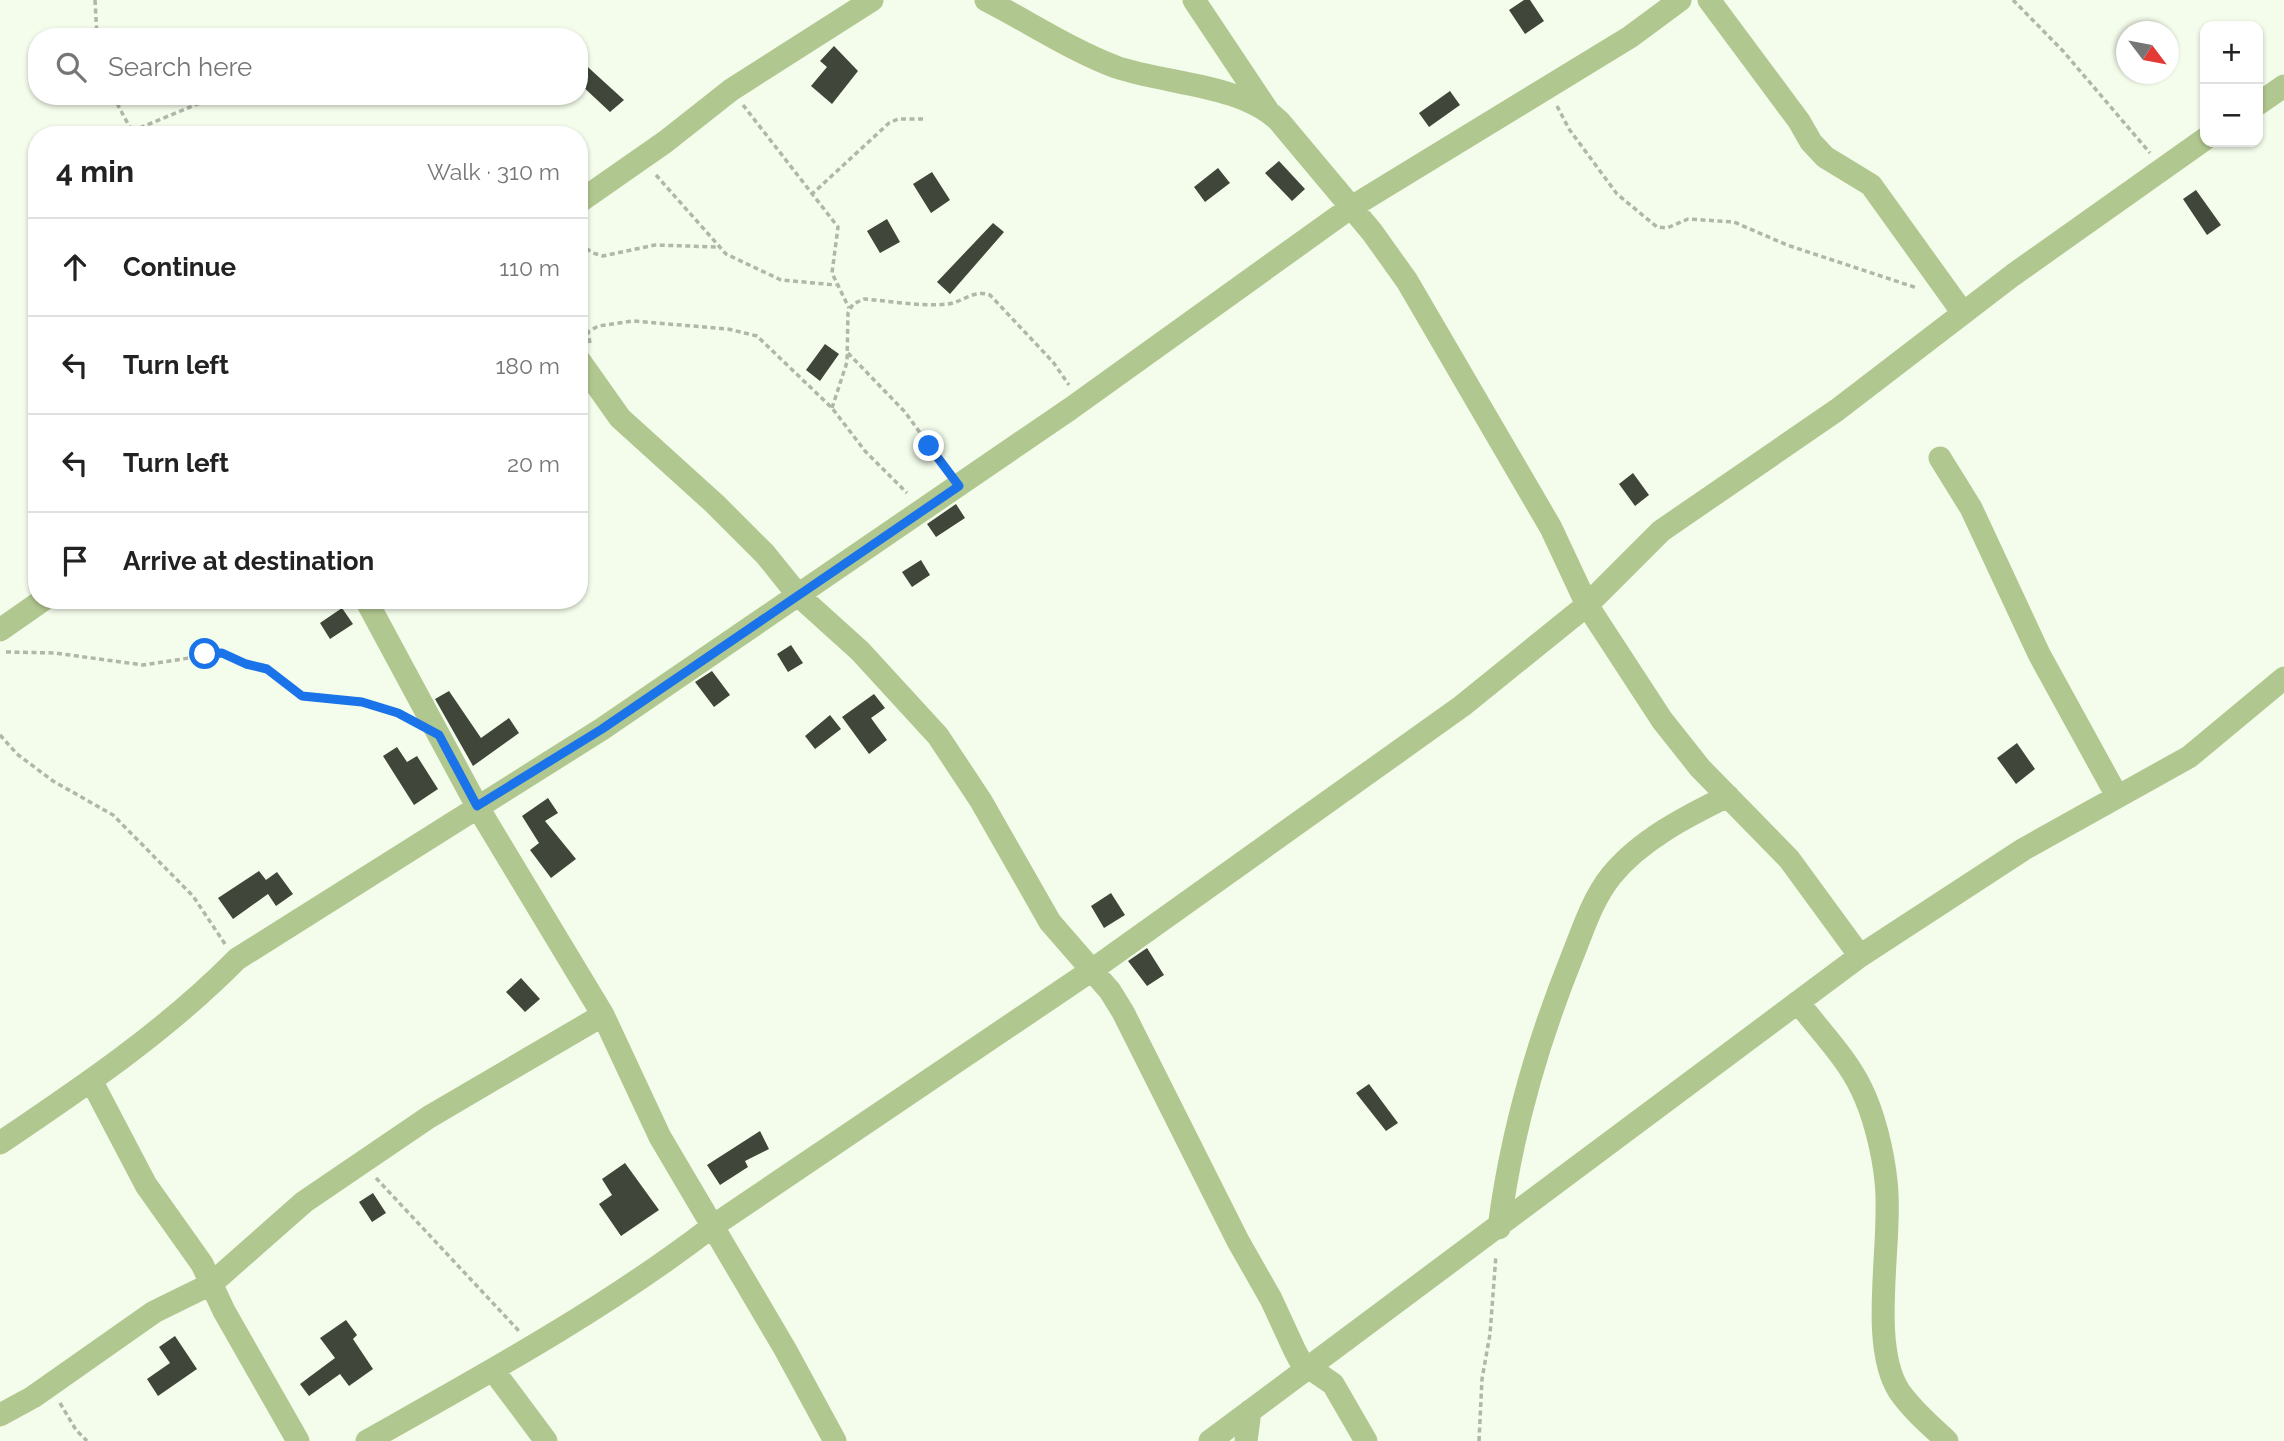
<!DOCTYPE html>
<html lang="en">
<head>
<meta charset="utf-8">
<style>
  :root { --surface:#fff; --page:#f2f2f2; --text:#222; --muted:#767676; --line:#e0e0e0 }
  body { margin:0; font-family:Raleway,sans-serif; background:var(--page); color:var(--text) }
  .controls { position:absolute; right:21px; top:21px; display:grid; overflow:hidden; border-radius:14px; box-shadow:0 2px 5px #0004 }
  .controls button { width:63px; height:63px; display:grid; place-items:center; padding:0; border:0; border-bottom:2px solid var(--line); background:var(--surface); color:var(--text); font:35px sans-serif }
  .compass { position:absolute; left:2116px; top:21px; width:63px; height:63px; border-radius:50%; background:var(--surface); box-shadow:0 2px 5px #0004; rotate:122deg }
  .stop { position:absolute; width:21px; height:21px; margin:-16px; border:5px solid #1a73e8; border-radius:50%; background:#fff }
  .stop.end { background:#1a73e8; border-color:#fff; box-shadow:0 2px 7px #0008 }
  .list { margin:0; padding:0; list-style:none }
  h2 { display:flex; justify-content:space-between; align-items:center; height:91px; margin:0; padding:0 28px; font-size:30px }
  h2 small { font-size:23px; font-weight:400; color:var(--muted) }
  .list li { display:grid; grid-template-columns:46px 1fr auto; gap:21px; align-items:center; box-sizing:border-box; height:98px; padding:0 28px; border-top:2px solid var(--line) }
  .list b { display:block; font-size:26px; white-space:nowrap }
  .list em { font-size:23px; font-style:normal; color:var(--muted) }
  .icon { flex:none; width:38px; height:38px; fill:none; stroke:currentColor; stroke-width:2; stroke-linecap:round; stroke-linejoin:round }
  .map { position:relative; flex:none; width:2284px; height:1441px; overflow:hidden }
  .search { position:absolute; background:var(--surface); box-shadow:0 2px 5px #0004; left:28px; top:28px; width:560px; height:77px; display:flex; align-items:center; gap:18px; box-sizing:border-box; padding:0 24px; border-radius:28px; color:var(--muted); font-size:26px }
  .panel { position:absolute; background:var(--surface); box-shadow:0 2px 5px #0004; left:28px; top:126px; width:560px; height:483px; border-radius:28px }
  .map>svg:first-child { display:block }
</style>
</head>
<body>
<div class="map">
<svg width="2284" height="1441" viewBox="0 0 2284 1441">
  <rect width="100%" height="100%" fill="#f4fceb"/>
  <path fill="#404639" d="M 1524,0 L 1530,0 L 1544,21 L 1525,34 L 1509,10 Z
    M 834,46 L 858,71 L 832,104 L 811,86 L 827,67 L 820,61 Z
    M 579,59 L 624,100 L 610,112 L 579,83 Z
    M 1450,91 L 1460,105 L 1429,127 L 1419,113 Z
    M 1279,161 L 1305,189 L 1292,201 L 1265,173 Z
    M 1218,168 L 1230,183 L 1205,202 L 1194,187 Z
    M 932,172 L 950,200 L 931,213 L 913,184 Z
    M 2196,190 L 2221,225 L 2207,235 L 2183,199 Z
    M 887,219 L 900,242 L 880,253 L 867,231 Z
    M 993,223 L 1004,232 L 950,294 L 937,282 Z
    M 825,344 L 839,354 L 820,381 L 806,370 Z
    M 1633,473 L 1649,495 L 1635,506 L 1619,484 Z
    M 956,504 L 965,518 L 936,537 L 927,524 Z
    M 921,560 L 930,575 L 912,587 L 902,572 Z
    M 342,608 L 353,624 L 330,639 L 320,623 Z
    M 791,645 L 803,663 L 788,672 L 777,654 Z
    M 712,671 L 730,695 L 714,707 L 695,682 Z
    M 449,691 L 481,738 L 509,718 L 519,733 L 473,766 L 435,699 Z
    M 874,694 L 885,708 L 871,718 L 887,740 L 869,754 L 842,717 Z
    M 830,715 L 841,729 L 815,749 L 805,736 Z
    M 2017,743 L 2035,769 L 2016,784 L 1997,758 Z
    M 397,747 L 407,762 L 417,756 L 438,789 L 414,805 L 383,756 Z
    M 548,798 L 558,813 L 545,821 L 576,859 L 551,878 L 530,850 L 539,843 L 522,816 Z
    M 259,871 L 266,880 L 277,872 L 293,894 L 276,906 L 268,894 L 233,919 L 218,898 Z
    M 1111,893 L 1125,915 L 1104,928 L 1091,906 Z
    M 1147,948 L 1164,975 L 1147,986 L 1128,961 Z
    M 521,978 L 540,999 L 525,1012 L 506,992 Z
    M 1369,1084 L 1398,1123 L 1386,1131 L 1356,1093 Z
    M 760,1131 L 769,1149 L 745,1161 L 748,1167 L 720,1185 L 707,1165 Z
    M 625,1163 L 659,1210 L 621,1236 L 599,1204 L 612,1195 L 602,1179 Z
    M 373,1193 L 386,1213 L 372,1222 L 359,1202 Z
    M 346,1320 L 357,1335 L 353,1339 L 373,1369 L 349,1386 L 340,1374 L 309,1396 L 300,1384 L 335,1358 L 320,1338 Z
    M 175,1336 L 197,1369 L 158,1396 L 147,1379 L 170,1363 L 159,1347 Z"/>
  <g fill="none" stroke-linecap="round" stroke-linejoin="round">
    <path stroke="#b0b6a8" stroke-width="3.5" stroke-dasharray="5 3.5" stroke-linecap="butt" d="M 95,0 L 97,37
      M 2013,0 L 2063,51 L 2150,153
      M 113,96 L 134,135
      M 743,105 L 838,227 L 832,273 L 849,308
      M 1557,106 L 1569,129 L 1617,194 L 1657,227 L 1667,228 L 1688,219 L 1734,222 L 1787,245 L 1917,288
      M 132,131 L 217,96
      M 656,175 L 726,254 L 781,280 L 836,285
      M 811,195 L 889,123 L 898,119 L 924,119
      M 579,244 L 593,253 L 603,256 L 655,245 L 718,247
      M 590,343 L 588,332 L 598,326 L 633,321 L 728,329 L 757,336 L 832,408 L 865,451 L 907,493
      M 848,353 L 905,412 L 945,467
      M 832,408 L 847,362 L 848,313 L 853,304 L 864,299 C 891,301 920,307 948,304 C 963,302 974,289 990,295 L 1053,362 L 1069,385
      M 6,652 L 55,653 L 143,665 L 222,653 L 246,664 L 267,669 L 302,696 L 362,702 L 403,716
      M 0,735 L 17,754 L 53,781 L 113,815 L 193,896 L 225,944
      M 376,1178 L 519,1331
      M 60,1403 L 76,1430 L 87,1441
      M 1479,1441 L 1482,1379 L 1490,1334 L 1496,1255"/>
    <path stroke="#b1c790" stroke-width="23" d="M 986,0 C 1029,22 1071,50 1116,67 C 1165,84 1241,84 1279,121 L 1372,232 L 1407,281 L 1551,528 L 1587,605 L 1662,720 L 1700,768 L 1789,859 L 1860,956
      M 1194,0 L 1268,111
      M 1709,0 L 1799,121 L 1811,142 L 1825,157 L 1871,185 L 1963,313
      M 2258,104 L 2284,86
      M 579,202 L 665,142 L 731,90 L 872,0
      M 579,360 L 620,418 L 715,504 L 765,554 L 798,595 L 860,651 L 938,736 L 981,801 L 1050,922 L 1110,991 L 1123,1012 L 1238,1241 L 1271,1299 L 1295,1351 L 1301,1362 L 1333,1384 L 1366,1441
      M 1940,458 L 1971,508 L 2039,654 L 2117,796
      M 366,600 L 477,806 L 603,1015 L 660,1137 L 785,1349 L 835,1441
      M 0,630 L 43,600
      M 1798,1002 C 1819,1030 1846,1057 1861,1088 C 1874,1114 1883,1152 1886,1181 C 1893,1241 1868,1342 1899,1391 C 1912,1410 1930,1425 1947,1441
      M 92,1082 L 146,1185 L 202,1264 L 224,1311 L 298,1441
      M 0,1143 C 83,1087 166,1031 237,959 L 602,729 L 1070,409 L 1350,208 L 1630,37 L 1680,0
      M 1499,1228 C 1511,1134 1536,1046 1572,957 C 1583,930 1592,900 1611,876 C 1640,840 1687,816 1728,796
      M 493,1370 L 546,1441
      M 0,1415 L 33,1397 L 154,1312 L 211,1284 L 304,1202 L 429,1117 L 603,1015
      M 367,1441 C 486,1374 605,1309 713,1226 L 1092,970 L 1462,706 L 1587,605 L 1661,531 L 1837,410 L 2013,275 L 2205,139
      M 1210,1441 L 1860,956 L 2024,849 L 2189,757 L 2284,678
      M 1246,1441 L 1250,1411"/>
  </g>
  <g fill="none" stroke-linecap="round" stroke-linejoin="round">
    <path stroke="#1a73e8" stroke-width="9" d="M 205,654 L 222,653 L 246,664 L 267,669 L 302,696 L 362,702 L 398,713 L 439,735 L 477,806 L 602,729 L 959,486 L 929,446"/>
  </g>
</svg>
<div class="controls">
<button>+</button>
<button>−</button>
</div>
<svg class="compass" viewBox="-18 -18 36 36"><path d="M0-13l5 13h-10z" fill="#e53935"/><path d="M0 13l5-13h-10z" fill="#767676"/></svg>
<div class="stop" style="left:205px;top:654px"></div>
<div class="stop end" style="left:929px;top:446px"></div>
<div class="search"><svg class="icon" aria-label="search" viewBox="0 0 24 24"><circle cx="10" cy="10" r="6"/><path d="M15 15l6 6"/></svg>Search here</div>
<section class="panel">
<h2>4 min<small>Walk · 310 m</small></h2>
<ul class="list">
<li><svg class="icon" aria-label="ahead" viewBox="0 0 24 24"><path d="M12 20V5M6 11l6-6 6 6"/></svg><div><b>Continue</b></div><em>110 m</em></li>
<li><svg class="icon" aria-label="left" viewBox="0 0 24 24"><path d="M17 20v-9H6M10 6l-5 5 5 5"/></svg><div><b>Turn left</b></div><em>180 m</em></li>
<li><svg class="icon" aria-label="left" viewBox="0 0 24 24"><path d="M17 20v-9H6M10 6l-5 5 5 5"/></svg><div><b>Turn left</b></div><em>20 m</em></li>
<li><svg class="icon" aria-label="arrive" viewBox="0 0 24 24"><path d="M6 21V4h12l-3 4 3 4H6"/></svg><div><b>Arrive at destination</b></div></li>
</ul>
</section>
</div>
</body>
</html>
